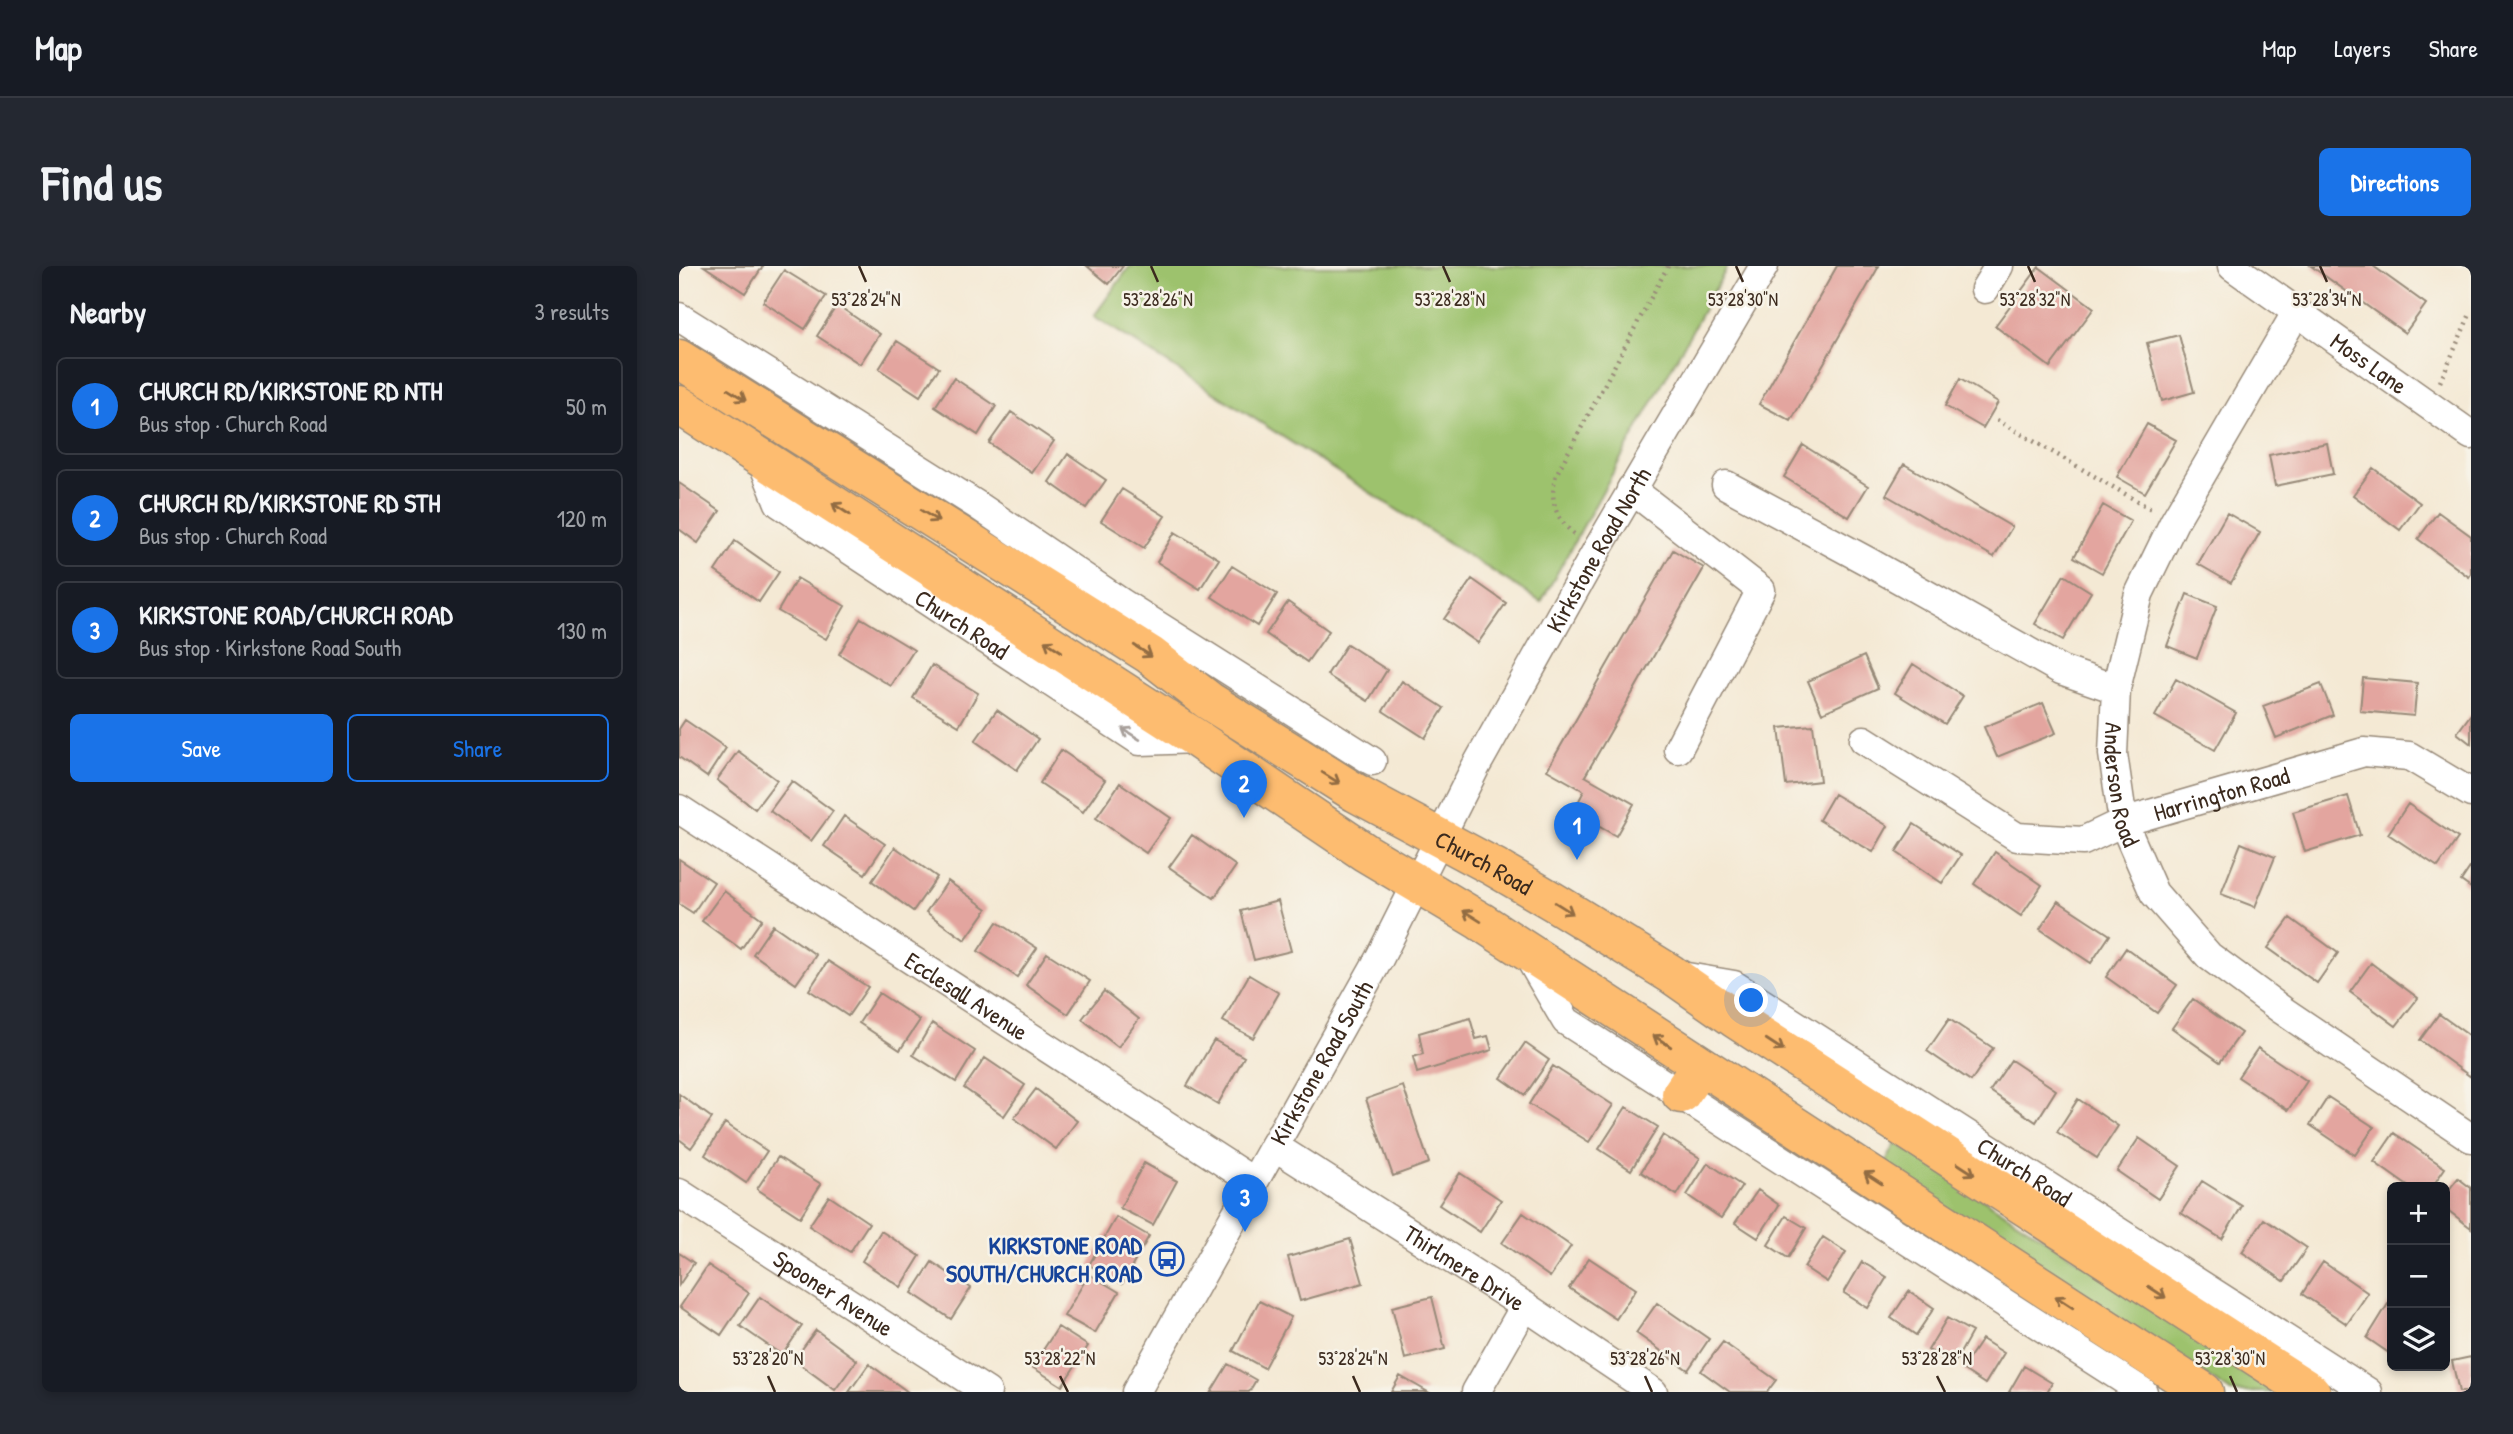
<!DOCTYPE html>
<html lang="en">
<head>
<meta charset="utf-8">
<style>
  :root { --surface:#171b24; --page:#242831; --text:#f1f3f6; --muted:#9ea1a6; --line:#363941; --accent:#1a73e8 }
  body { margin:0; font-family:"Patrick Hand",sans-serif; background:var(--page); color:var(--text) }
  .controls { position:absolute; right:21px; bottom:21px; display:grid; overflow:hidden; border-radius:10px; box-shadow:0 4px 10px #0003 }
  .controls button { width:63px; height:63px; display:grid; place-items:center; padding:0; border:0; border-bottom:2px solid var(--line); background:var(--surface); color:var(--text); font:35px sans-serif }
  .you { position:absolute; left:1073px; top:735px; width:24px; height:24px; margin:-18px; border:5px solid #fff; border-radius:50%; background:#1a73e8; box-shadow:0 0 0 10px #1a73e833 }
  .badge { display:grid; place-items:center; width:46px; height:46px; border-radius:50%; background:var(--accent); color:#fff; font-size:23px; font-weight:700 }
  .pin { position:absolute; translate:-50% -58px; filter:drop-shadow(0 2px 4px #0008) }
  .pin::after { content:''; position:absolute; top:37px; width:24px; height:21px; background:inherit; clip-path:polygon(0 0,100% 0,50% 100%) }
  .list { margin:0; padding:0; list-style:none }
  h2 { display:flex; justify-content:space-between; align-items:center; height:91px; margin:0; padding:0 28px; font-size:30px }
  h2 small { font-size:23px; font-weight:400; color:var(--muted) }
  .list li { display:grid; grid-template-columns:46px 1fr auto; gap:21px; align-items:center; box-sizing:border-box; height:98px; margin:0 14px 14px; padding:0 14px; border:2px solid var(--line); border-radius:10px }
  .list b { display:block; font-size:26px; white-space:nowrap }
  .list p { margin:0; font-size:23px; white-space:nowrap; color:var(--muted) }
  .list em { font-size:23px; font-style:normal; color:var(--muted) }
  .actions { display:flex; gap:14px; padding:21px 28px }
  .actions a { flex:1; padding:16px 0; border:2px solid var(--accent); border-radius:10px; text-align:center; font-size:24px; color:var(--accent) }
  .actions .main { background:var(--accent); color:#fff }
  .icon { flex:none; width:38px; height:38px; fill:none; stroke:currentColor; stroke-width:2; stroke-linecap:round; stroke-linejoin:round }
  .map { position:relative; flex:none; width:1792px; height:1126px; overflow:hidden; border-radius:10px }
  header { display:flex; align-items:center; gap:42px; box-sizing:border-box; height:98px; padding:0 35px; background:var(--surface); border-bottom:2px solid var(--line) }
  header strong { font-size:33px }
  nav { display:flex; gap:38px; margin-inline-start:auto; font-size:24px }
  .intro { display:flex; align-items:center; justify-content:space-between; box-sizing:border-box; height:168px; padding:0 42px }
  h1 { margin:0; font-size:49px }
  .button { padding:18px 32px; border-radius:10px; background:var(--accent); color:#fff; font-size:24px; font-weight:700 }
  main { display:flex; gap:42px; padding:0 42px }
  aside { flex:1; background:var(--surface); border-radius:10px; box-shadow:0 4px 10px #0003 }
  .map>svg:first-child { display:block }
</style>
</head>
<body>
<header>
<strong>Map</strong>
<nav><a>Map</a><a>Layers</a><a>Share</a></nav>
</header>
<div class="intro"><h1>Find us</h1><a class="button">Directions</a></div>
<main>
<aside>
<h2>Nearby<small>3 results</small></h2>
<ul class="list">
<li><span class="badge">1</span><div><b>CHURCH RD/KIRKSTONE RD NTH</b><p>Bus stop · Church Road</p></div><em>50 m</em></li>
<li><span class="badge">2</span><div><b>CHURCH RD/KIRKSTONE RD STH</b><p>Bus stop · Church Road</p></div><em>120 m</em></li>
<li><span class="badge">3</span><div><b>KIRKSTONE ROAD/CHURCH ROAD</b><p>Bus stop · Kirkstone Road South</p></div><em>130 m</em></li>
</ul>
<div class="actions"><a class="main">Save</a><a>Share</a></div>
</aside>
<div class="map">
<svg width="1792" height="1126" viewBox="0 0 1792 1126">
  <rect width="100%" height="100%" fill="#f7f3e8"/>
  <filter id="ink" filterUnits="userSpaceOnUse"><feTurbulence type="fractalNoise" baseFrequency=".0143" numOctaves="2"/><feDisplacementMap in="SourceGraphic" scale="14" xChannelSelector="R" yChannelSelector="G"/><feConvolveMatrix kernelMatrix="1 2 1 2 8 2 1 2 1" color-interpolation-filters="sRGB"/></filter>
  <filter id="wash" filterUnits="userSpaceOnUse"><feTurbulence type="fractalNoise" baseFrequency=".00686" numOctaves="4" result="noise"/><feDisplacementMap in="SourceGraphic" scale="28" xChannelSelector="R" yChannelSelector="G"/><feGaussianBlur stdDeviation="1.57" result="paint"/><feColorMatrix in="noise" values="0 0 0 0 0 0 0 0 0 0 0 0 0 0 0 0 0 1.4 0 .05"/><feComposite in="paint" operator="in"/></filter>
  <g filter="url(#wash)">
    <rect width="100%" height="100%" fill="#f4e9d4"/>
    <path fill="#9dc26d" stroke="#6c7646" stroke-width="2" d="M 451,0 L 1049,0 L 862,336 L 415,50 Z
      M 1217,877 L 1604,1126 L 1552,1126 L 1204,902 Z"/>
    <g id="blocks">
      <path fill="#e3a59f" d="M 25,0 L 84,0 L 66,27 Z
        M 408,0 L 444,0 L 430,18 Z
        M 1158,0 L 1200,0 L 1112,155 L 1080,138 Z
        M 1632,0 L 1694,0 L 1747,38 L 1726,67 Z
        M 1360,1 L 1415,42 L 1371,101 L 1316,60 Z
        M 105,4 L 147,30 L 126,63 L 84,36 Z
        M 158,39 L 201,68 L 181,98 L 138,70 Z
        M 1500,69 L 1515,126 L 1483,135 L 1468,77 Z
        M 218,75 L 260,102 L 241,130 L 200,103 Z
        M 275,112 L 317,140 L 299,169 L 256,141 Z
        M 1281,113 L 1319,136 L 1304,162 L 1266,140 Z
        M 332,146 L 375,175 L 353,207 L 310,177 Z
        M 1468,158 L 1497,174 L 1466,227 L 1438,211 Z
        M 1648,177 L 1654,208 L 1596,220 L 1590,189 Z
        M 1124,179 L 1189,220 L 1170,251 L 1105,211 Z
        M 389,188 L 427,214 L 407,242 L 370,216 Z
        M 1225,198 L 1333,261 L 1315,291 L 1207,229 Z
        M 1694,202 L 1741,237 L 1721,264 L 1674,229 Z
        M 0,217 L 41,245 L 19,277 L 0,263 Z
        M 443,223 L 486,250 L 465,282 L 422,255 Z
        M 1424,239 L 1452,255 L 1423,307 L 1395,291 Z
        M 1759,246 L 1792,270 L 1792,308 L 1790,311 L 1739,273 Z
        M 1548,247 L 1581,266 L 1552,317 L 1519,298 Z
        M 496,266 L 540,293 L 521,323 L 478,296 Z
        M 56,275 L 100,306 L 80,336 L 36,305 Z
        M 994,284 L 1025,302 L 906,510 L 955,538 L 937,570 L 894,546 L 905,525 L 868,504 Z
        M 553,300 L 598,328 L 578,360 L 533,331 Z
        M 1385,309 L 1412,326 L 1384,374 L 1356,358 Z
        M 118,312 L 166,340 L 147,373 L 99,345 Z
        M 793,313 L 827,337 L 799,377 L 765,353 Z
        M 1508,328 L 1538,340 L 1518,392 L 1488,380 Z
        M 609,336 L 650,365 L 628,396 L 587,368 Z
        M 182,352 L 235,384 L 212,420 L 160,388 Z
        M 668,378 L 708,404 L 689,435 L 648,409 Z
        M 1185,390 L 1199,422 L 1143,447 L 1129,415 Z
        M 1234,398 L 1284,430 L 1266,458 L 1216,427 Z
        M 253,399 L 299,427 L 280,460 L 234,432 Z
        M 1684,412 L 1738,417 L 1735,450 L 1681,445 Z
        M 1497,413 L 1557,447 L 1536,484 L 1476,450 Z
        M 723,415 L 765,442 L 746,472 L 704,445 Z
        M 1642,418 L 1654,449 L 1597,472 L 1584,440 Z
        M 1364,437 L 1377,467 L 1318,491 L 1305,461 Z
        M 318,444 L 359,473 L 338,504 L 296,475 Z
        M 1792,448 L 1792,478 L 1778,467 Z
        M 6,454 L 47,482 L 28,511 L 0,491 L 0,463 Z
        M 1134,459 L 1141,515 L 1107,519 L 1100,462 Z
        M 382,484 L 426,514 L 404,546 L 361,517 Z
        M 59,485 L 98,514 L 76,543 L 38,514 Z
        M 113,515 L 154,545 L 132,575 L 91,545 Z
        M 441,517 L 492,552 L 467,587 L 417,552 Z
        M 1155,528 L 1209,560 L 1194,586 L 1140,554 Z
        M 1669,530 L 1681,569 L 1626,586 L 1614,546 Z
        M 1729,538 L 1779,572 L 1759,601 L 1709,568 Z
        M 165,550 L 206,578 L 186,608 L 145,580 Z
        M 1235,558 L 1282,589 L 1263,617 L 1217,586 Z
        M 513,569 L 557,600 L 535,632 L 490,601 Z
        M 1562,577 L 1596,591 L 1576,641 L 1542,628 Z
        M 216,581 L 258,611 L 234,645 L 193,615 Z
        M 1316,586 L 1363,619 L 1342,650 L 1295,618 Z
        M 0,593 L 35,616 L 14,647 L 0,638 Z
        M 1792,600 L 1792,622 L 1782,615 Z
        M 269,615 L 308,643 L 286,674 L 247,646 Z
        M 45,625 L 83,653 L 62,683 L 23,655 Z
        M 599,635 L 612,685 L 575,694 L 562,645 Z
        M 1379,635 L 1431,669 L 1412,697 L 1361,663 Z
        M 1611,652 L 1659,687 L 1638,717 L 1589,682 Z
        M 318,656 L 358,682 L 338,711 L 299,685 Z
        M 94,659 L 137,689 L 117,718 L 74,688 Z
        M 1447,682 L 1498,719 L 1478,747 L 1427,711 Z
        M 368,687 L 411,715 L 389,748 L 347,719 Z
        M 149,695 L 189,721 L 169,750 L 130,724 Z
        M 1692,697 L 1739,732 L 1717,760 L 1671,726 Z
        M 570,709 L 600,727 L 574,772 L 544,755 Z
        M 425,725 L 460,753 L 439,781 L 403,753 Z
        M 200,727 L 241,754 L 221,784 L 180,757 Z
        M 1514,733 L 1562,767 L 1541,796 L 1493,762 Z
        M 1760,748 L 1792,771 L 1792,811 L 1741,774 Z
        M 791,752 L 797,773 L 809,770 L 813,784 L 738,807 L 734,791 L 744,788 L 740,767 Z
        M 1270,753 L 1314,782 L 1292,815 L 1248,785 Z
        M 253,757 L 296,785 L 277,816 L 234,789 Z
        M 535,774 L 565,791 L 539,838 L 508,820 Z
        M 846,777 L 870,794 L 846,829 L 822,812 Z
        M 1579,782 L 1628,815 L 1609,844 L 1559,811 Z
        M 306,792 L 346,819 L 325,850 L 285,822 Z
        M 1332,794 L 1377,824 L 1357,856 L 1311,825 Z
        M 874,800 L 934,839 L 910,876 L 850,838 Z
        M 724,820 L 750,897 L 714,910 L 687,833 Z
        M 357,823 L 398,855 L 377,883 L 335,852 Z
        M 0,828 L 33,852 L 12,882 L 0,873 Z
        M 1649,831 L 1695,861 L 1676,889 L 1631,859 Z
        M 1399,833 L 1439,860 L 1418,892 L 1378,866 Z
        M 947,841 L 979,861 L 952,904 L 920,883 Z
        M 46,857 L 88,885 L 67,917 L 26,889 Z
        M 1715,867 L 1766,902 L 1753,921 L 1730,921 L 1695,896 Z
        M 984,869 L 1021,892 L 998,929 L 962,906 Z
        M 1460,872 L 1501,900 L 1479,933 L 1438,905 Z
        M 99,891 L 142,918 L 121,951 L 78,923 Z
        M 465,897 L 498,915 L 474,959 L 441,942 Z
        M 1029,897 L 1063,920 L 1042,952 L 1008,929 Z
        M 781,907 L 822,934 L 801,966 L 760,939 Z
        M 1779,912 L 1792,922 L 1792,962 L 1766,942 L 1766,929 Z
        M 1523,915 L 1563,940 L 1543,973 L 1502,947 Z
        M 1079,924 L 1100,939 L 1079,972 L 1056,957 Z
        M 150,930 L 190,957 L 171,986 L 130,960 Z
        M 844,947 L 892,980 L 871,1011 L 823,977 Z
        M 1107,950 L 1127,962 L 1109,992 L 1089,979 Z
        M 437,951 L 470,970 L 443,1018 L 410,999 Z
        M 1585,953 L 1628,982 L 1605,1015 L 1563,986 Z
        M 202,965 L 241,990 L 222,1021 L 183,995 Z
        M 1144,971 L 1167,986 L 1148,1016 L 1125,1001 Z
        M 671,973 L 684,1017 L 621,1035 L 609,991 Z
        M 0,987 L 15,997 L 0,1019 Z
        M 910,992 L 957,1023 L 937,1053 L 890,1022 Z
        M 253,996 L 292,1022 L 272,1053 L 233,1027 Z
        M 1183,996 L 1208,1011 L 1189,1042 L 1165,1027 Z
        M 1644,996 L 1689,1027 L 1668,1058 L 1623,1028 Z
        M 29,999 L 70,1027 L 42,1069 L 1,1041 Z
        M 410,1008 L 440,1026 L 416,1067 L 385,1050 Z
        M 1230,1025 L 1255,1042 L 1237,1069 L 1212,1052 Z
        M 81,1031 L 123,1060 L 103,1089 L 61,1060 Z
        M 753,1031 L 766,1083 L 726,1093 L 713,1041 Z
        M 580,1035 L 612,1051 L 585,1102 L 554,1085 Z
        M 978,1037 L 1030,1073 L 1009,1104 L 957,1067 Z
        M 1709,1038 L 1713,1041 L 1713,1089 L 1688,1072 Z
        M 1268,1052 L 1293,1066 L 1275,1098 L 1249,1084 Z
        M 379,1061 L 409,1080 L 383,1120 L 353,1101 Z
        M 137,1064 L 178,1094 L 156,1124 L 115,1094 Z
        M 1303,1073 L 1325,1087 L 1306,1118 L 1283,1103 Z
        M 1044,1076 L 1097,1114 L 1088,1126 L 1051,1126 L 1022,1105 Z
        M 1792,1091 L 1792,1126 L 1780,1126 L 1773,1095 Z
        M 190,1098 L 229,1126 L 170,1126 Z
        M 549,1098 L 577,1114 L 570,1126 L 532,1126 Z
        M 1345,1100 L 1373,1117 L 1368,1126 L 1330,1126 Z
        M 721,1110 L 749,1126 L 712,1126 Z"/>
    </g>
  </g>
  <g filter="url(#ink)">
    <use href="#blocks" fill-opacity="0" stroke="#988a79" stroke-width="2"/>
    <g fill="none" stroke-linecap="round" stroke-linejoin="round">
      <defs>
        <g id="minor">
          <path id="s1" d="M 1553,0 L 1792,169"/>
          <path d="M 1306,23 L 1320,0"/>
          <path id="s2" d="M 1617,47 L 1495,256 L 1460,328 L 1437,423 L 1434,488 L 1444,556 L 1475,627 L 1530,690 L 1603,744 L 1792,872"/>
          <path d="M 0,51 L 298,239 L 443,337 L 693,495"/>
          <path id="s3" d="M 81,190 L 100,237 L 461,475 L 518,473"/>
          <path d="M 1047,219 L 1188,295 L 1382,404 L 1437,423"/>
          <path d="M 952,223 L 1082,324 L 999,483"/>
          <path id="s4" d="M 1185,474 L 1338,571 L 1404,575 L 1444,556 L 1685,486 L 1730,490 L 1792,527"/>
          <path id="s5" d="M 0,543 L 575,916"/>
          <path d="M 848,688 L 887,755 L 1464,1126"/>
          <path id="s6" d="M 1002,710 L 1055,719 L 1689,1126"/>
          <path id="s7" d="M 595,880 L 846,1040 L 974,1126"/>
          <path id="s8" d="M 0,927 L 308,1126"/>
          <path id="s9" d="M 457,1126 L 700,693 L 796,502 L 919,282 L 1085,0"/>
          <path d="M 797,1126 L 846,1040"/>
        </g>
        <g id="highway">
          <path id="s10" d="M 0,93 L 471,389 L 530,435 L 677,527 L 815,601 L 875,636 L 992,708 L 1055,752 L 1632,1126"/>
          <path d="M 0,139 L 518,473 L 687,587 L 801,655 L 1525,1126"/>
          <path d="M 1002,828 L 1021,800"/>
        </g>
      </defs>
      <use href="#minor" stroke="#988a79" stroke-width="31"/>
      <use href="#highway" stroke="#988a79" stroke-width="41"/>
      <path stroke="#988a79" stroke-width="4.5" stroke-dasharray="2 5" stroke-linecap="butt" d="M 1761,116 L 1792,46
        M 1318,154 L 1472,243
        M 895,268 C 876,252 870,233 877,209 L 989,0"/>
      <use href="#minor" stroke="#fff" stroke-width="28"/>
      <use href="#highway" stroke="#fdbc70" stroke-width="38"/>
    </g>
    <defs><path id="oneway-shaft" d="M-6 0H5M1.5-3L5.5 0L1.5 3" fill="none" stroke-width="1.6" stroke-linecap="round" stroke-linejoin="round" transform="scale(1.75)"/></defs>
    <g stroke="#926c43">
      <use href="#oneway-shaft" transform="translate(58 129) rotate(32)"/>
      <use href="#oneway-shaft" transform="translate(162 243) rotate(-147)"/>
      <use href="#oneway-shaft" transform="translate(251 250) rotate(32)"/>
      <use href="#oneway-shaft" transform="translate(374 380) rotate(-147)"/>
      <use href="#oneway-shaft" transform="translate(464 385) rotate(33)"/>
      <use href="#oneway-shaft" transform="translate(652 512) rotate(32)"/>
      <use href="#oneway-shaft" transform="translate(885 642) rotate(32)"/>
      <use href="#oneway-shaft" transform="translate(793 650) rotate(-148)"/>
      <use href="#oneway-shaft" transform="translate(983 775) rotate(-147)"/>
      <use href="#oneway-shaft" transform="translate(1096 779) rotate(33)"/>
      <use href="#oneway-shaft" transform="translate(1287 903) rotate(33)"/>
      <use href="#oneway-shaft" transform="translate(1194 912) rotate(-147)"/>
      <use href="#oneway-shaft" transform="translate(1478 1026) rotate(33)"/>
      <use href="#oneway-shaft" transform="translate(1385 1036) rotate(-147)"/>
    </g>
    <use stroke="#a79f9a" href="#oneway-shaft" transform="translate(452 468) rotate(-148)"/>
  </g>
  <path fill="none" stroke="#3b2a1e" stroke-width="2.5" d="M 180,0 L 187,16M 472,0 L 479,16M 764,0 L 771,16M 1057,0 L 1064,16M 1349,0 L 1356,16M 1641,0 L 1648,16M 89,1110 L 96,1126M 381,1110 L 389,1126M 674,1110 L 681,1126M 966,1110 L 973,1126M 1258,1110 L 1266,1126M 1551,1110 L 1558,1126"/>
  <defs>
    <symbol id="bus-ring" viewBox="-11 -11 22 22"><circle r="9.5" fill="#f7f3e8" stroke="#1a4fb4" stroke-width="1.5"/><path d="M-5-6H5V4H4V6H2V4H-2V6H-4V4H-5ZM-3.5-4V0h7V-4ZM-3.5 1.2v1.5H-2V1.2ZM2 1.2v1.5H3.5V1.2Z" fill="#1a4fb4"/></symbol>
  </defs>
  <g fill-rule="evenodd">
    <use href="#bus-ring" x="469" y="974" width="38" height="38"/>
  </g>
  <g text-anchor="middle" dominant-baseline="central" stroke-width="5" stroke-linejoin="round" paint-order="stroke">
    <g font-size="24" fill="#3b2a1e" stroke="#f7f3e8">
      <text stroke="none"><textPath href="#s1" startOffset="168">Moss Lane</textPath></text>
      <text stroke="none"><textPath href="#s9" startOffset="961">Kirkstone Road North</textPath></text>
      <text stroke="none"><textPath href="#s3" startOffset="270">Church Road</textPath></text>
      <text stroke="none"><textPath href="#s2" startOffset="516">Anderson Road</textPath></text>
      <text stroke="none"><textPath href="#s4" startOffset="394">Harrington Road</textPath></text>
      <text stroke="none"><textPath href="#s10" startOffset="950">Church Road</textPath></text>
      <text stroke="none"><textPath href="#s5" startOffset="343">Ecclesall Avenue</textPath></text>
      <text stroke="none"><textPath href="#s9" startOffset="378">Kirkstone Road South</textPath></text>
      <text stroke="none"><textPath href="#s6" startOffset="399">Church Road</textPath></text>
      <text stroke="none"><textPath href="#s7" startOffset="226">Thirlmere Drive</textPath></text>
      <text stroke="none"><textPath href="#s8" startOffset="184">Spooner Avenue</textPath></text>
    </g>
    <g font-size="24" font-weight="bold" fill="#164399" stroke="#f7f3e8" text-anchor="end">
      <text x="463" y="979">KIRKSTONE ROAD<tspan x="463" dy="28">SOUTH/CHURCH ROAD</tspan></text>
    </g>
  </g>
  <g font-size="18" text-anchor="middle" fill="#3b2a1e" stroke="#f7f3e8" stroke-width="5" stroke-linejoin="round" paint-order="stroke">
    <text x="187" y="40">53°28'24"N</text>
    <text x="479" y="40">53°28'26"N</text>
    <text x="771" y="40">53°28'28"N</text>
    <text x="1064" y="40">53°28'30"N</text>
    <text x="1356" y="40">53°28'32"N</text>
    <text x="1648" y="40">53°28'34"N</text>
    <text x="89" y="1099">53°28'20"N</text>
    <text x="381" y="1099">53°28'22"N</text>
    <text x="674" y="1099">53°28'24"N</text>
    <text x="966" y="1099">53°28'26"N</text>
    <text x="1258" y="1099">53°28'28"N</text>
    <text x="1551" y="1099">53°28'30"N</text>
  </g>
</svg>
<div class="controls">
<button>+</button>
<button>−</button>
<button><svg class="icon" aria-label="layers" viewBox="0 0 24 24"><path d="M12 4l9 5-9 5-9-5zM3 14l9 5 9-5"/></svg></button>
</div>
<div class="you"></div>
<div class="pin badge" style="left:898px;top:594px">1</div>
<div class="pin badge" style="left:565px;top:552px">2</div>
<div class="pin badge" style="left:566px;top:966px">3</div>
</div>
</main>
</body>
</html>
